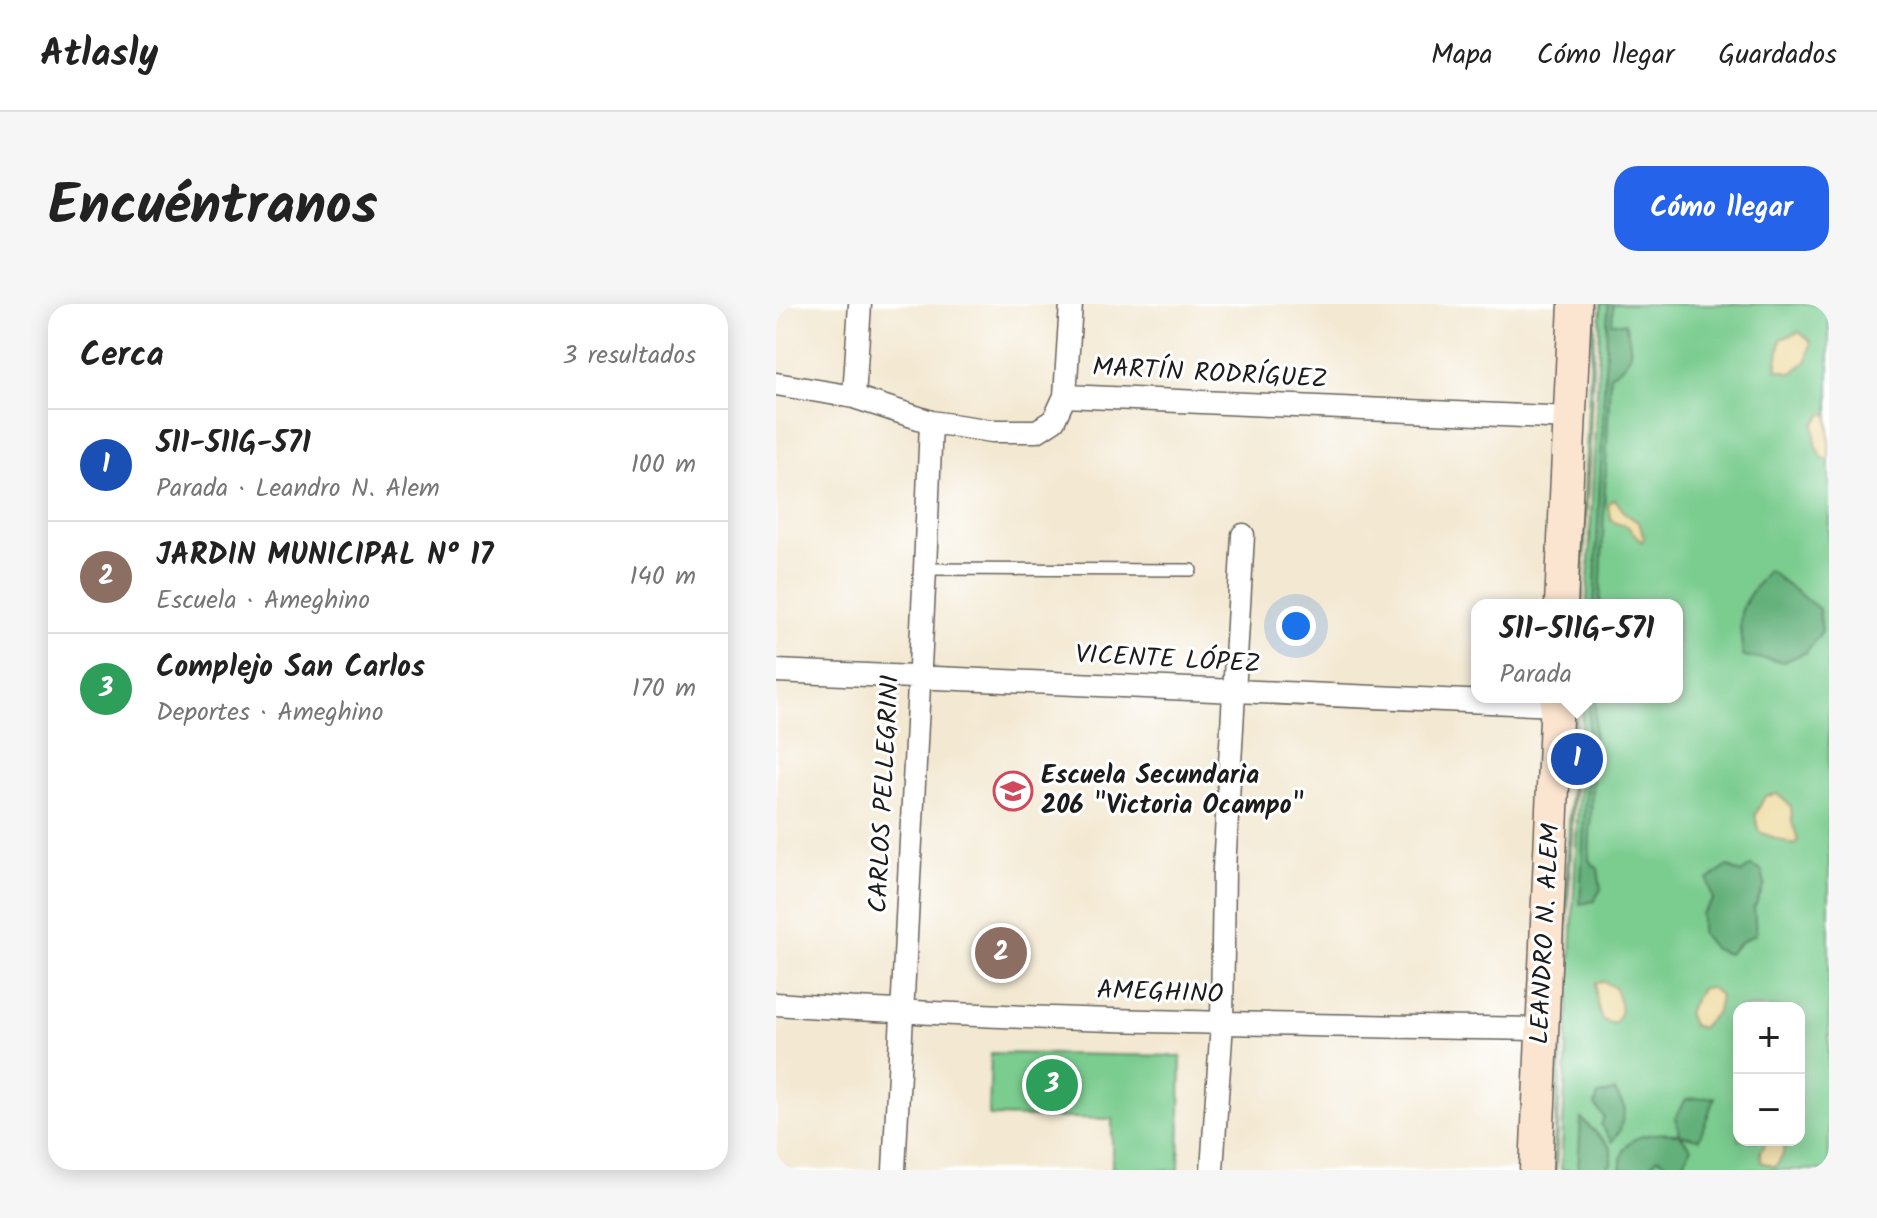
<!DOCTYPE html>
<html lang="es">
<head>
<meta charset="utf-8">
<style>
  :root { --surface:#fff; --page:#f6f6f6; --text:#222; --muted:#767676; --line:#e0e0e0; --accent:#2563eb }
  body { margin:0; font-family:Kalam,sans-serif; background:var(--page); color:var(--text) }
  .controls { position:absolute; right:24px; bottom:24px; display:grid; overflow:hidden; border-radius:16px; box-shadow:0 4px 20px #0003 }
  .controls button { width:72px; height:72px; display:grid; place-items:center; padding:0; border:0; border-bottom:2px solid var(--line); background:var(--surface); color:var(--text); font:40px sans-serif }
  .you { position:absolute; left:520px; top:322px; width:28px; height:28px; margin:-20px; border:6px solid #fff; border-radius:50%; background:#1a73e8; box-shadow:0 0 0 12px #1a73e833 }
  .badge { display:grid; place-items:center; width:52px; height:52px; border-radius:50%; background:var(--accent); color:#fff; font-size:26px; font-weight:700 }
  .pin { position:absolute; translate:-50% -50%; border:4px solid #fff; box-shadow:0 2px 8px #0006 }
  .popup { position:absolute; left:695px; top:295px; width:212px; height:104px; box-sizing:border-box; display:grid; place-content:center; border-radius:16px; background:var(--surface); filter:drop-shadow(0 2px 6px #0005); font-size:26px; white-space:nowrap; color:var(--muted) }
  .popup b { font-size:30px; color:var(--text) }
  .popup::after { content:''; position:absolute; left:50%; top:100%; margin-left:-16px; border:16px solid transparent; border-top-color:var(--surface) }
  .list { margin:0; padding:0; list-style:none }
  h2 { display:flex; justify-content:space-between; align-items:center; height:104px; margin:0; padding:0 32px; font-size:34px }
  h2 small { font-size:26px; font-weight:400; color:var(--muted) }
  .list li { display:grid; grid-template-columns:52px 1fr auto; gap:24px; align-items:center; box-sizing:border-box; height:112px; padding:0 32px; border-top:2px solid var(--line) }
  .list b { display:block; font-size:30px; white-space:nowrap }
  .list p { margin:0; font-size:26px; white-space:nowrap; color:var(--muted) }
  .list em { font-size:26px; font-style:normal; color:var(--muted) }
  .map { position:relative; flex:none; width:1053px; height:866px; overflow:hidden; border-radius:24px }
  header { display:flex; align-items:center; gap:48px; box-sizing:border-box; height:112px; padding:0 40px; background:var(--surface); border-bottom:2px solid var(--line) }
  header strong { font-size:38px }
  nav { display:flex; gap:44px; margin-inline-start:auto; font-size:28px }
  .intro { display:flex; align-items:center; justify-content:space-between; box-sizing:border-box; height:192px; padding:0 48px }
  h1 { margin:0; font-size:56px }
  .button { padding:20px 36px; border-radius:24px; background:var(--accent); color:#fff; font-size:28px; font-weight:700 }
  main { display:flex; gap:48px; padding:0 48px }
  aside { flex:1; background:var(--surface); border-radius:24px; box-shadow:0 4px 20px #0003 }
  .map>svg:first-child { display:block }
</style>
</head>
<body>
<header>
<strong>Atlasly</strong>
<nav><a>Mapa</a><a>Cómo llegar</a><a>Guardados</a></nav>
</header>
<div class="intro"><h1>Encuéntranos</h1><a class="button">Cómo llegar</a></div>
<main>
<aside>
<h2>Cerca<small>3 resultados</small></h2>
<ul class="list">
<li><span class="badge" style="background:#1a4fb4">1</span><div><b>511-511G-571</b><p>Parada · Leandro N. Alem</p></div><em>100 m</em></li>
<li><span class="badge" style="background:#8d6e63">2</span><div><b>JARDIN MUNICIPAL N° 17</b><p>Escuela · Ameghino</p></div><em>140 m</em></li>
<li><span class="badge" style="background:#2e9e5b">3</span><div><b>Complejo San Carlos</b><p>Deportes · Ameghino</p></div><em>170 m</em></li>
</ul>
</aside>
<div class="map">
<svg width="1053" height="866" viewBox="0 0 1053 866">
  <rect width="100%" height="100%" fill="#fff"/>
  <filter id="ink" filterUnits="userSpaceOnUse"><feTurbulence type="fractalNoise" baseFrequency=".0125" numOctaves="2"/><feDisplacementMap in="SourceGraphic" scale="16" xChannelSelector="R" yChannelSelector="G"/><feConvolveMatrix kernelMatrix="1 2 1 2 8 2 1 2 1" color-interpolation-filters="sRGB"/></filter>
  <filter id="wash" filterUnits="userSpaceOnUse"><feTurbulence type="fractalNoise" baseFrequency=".006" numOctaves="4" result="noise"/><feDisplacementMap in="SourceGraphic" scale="32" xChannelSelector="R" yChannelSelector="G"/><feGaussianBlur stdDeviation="1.8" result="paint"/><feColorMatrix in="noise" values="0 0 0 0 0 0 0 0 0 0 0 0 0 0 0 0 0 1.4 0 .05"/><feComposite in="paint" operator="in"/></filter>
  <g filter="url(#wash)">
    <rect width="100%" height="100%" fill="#f3e8d1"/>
    <path fill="#7acc8f" stroke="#4b7456" stroke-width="2" fill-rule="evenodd" d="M 817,0 L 820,0 L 806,301 L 803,301 Z
      M 825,0 L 1053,0 L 1053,866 L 785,866 L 807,393 L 901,393 L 901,301 L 811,301 ZM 963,704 L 1023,704 L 1023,836 L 963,836 Z
      M 799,393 L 802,393 L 780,866 L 777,866 Z
      M 215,749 L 405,752 L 403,866 L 336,866 L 336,815 L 213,812 Z"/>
    <path fill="#63b07a" stroke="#40664b" stroke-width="2" d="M 832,0 L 837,0 L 836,19 L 849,19 C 856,44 860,56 834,71 L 824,301 L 818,301 Z
      M 992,266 L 1043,305 L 1046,327 L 1030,348 L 1008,358 L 967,352 C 961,302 962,306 992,266 Z
      M 814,393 L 820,393 L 813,556 L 822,565 L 825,585 L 818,597 L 804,600 Z
      M 952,562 L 965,569 L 975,562 L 986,567 L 989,581 L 978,604 L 980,630 L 965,638 L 952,650 L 938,645 L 925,629 L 925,610 L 937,596 L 932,576 Z
      M 839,787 L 849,805 L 844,826 L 836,838 L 825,821 L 828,813 L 819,801 L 822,791 Z
      M 939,793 L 923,835 L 904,831 L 915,844 L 908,859 L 895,863 L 882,854 L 872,864 L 873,866 L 845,866 C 842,829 876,828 903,830 L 900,813 L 910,795 Z
      M 805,814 L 835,844 L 835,860 L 829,866 L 802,866 Z"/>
    <path fill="#eeda9e" stroke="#857b5d" stroke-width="2" d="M 1023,28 L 1035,38 L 1031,57 L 1016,69 L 1000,65 L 1005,35 Z
      M 1047,110 L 1053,110 L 1053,155 L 1047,156 L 1040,141 L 1038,120 Z
      M 839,195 L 849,209 L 863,219 L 868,233 L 866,238 L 851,222 C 834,219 833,216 832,199 Z
      M 1001,490 L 1015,502 L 1016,518 L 1022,535 L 1018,541 L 983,528 L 979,511 L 989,492 Z
      M 820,678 L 829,678 L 839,684 C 844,699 849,707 838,720 L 826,716 C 821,703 819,692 820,678 Z
      M 925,684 L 935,684 L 944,691 L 941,708 L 925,724 L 916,721 L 911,709 Z
      M 1000,836 L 1008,838 C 1010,848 1004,856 999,863 L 985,858 L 984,848 L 990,839 Z"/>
  </g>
  <g filter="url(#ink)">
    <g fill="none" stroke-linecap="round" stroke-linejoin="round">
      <defs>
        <path id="lane" d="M 149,265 L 415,266"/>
        <path id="street" d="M 0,80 L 78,93 L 155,118 L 216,127 L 261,127 L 278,116 L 289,92 L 794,114
          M 289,92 L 295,0
          M 78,93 L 84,0
          M 0,367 L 781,401
          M 0,700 C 255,717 511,721 766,725
          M 118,866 L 149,265 L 155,118
          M 436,866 L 446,719 L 448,565 L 467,231"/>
        <path id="secondary" d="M 785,301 L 799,0
          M 760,866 L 781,393"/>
      </defs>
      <use href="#lane" stroke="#67635b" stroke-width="14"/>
      <use href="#street" stroke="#67635b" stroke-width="25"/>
      <use href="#secondary" stroke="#67635b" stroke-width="35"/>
      <use href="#lane" stroke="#fff" stroke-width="11"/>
      <use href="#street" stroke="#fff" stroke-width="22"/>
      <use href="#secondary" stroke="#fce5d0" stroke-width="32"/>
    </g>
  </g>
  <defs>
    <symbol id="school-ring" viewBox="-11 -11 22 22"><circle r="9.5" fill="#fff" stroke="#d1495b" stroke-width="1.5"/><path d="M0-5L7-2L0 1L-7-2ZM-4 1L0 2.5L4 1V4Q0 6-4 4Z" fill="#d1495b"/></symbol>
  </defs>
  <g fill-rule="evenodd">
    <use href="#school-ring" x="215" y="465" width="44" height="44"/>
  </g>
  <g text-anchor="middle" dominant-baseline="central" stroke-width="6" stroke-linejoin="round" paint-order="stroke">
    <g font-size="26" fill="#1c1c1c" stroke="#fff">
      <text transform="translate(434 70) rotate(3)">MARTÍN RODRÍGUEZ</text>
      <text transform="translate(392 356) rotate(3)">VICENTE LÓPEZ</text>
      <text transform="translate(109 490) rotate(-87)">CARLOS PELLEGRINI</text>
      <text transform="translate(770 630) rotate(-87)">LEANDRO N. ALEM</text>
      <text transform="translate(384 689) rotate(2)">AMEGHINO</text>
    </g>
    <g font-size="26" font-weight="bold" fill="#1c1c1c" stroke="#fff" text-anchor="start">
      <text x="265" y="472">Escuela Secundaria<tspan x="265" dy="30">206 "Victoria Ocampo"</tspan></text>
    </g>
  </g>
</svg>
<div class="controls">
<button>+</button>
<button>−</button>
</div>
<div class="you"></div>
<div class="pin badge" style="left:801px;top:455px;background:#1a4fb4">1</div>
<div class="popup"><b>511-511G-571</b>Parada</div>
<div class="pin badge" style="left:225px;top:649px;background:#8d6e63">2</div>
<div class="pin badge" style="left:276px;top:781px;background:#2e9e5b">3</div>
</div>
</main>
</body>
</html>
